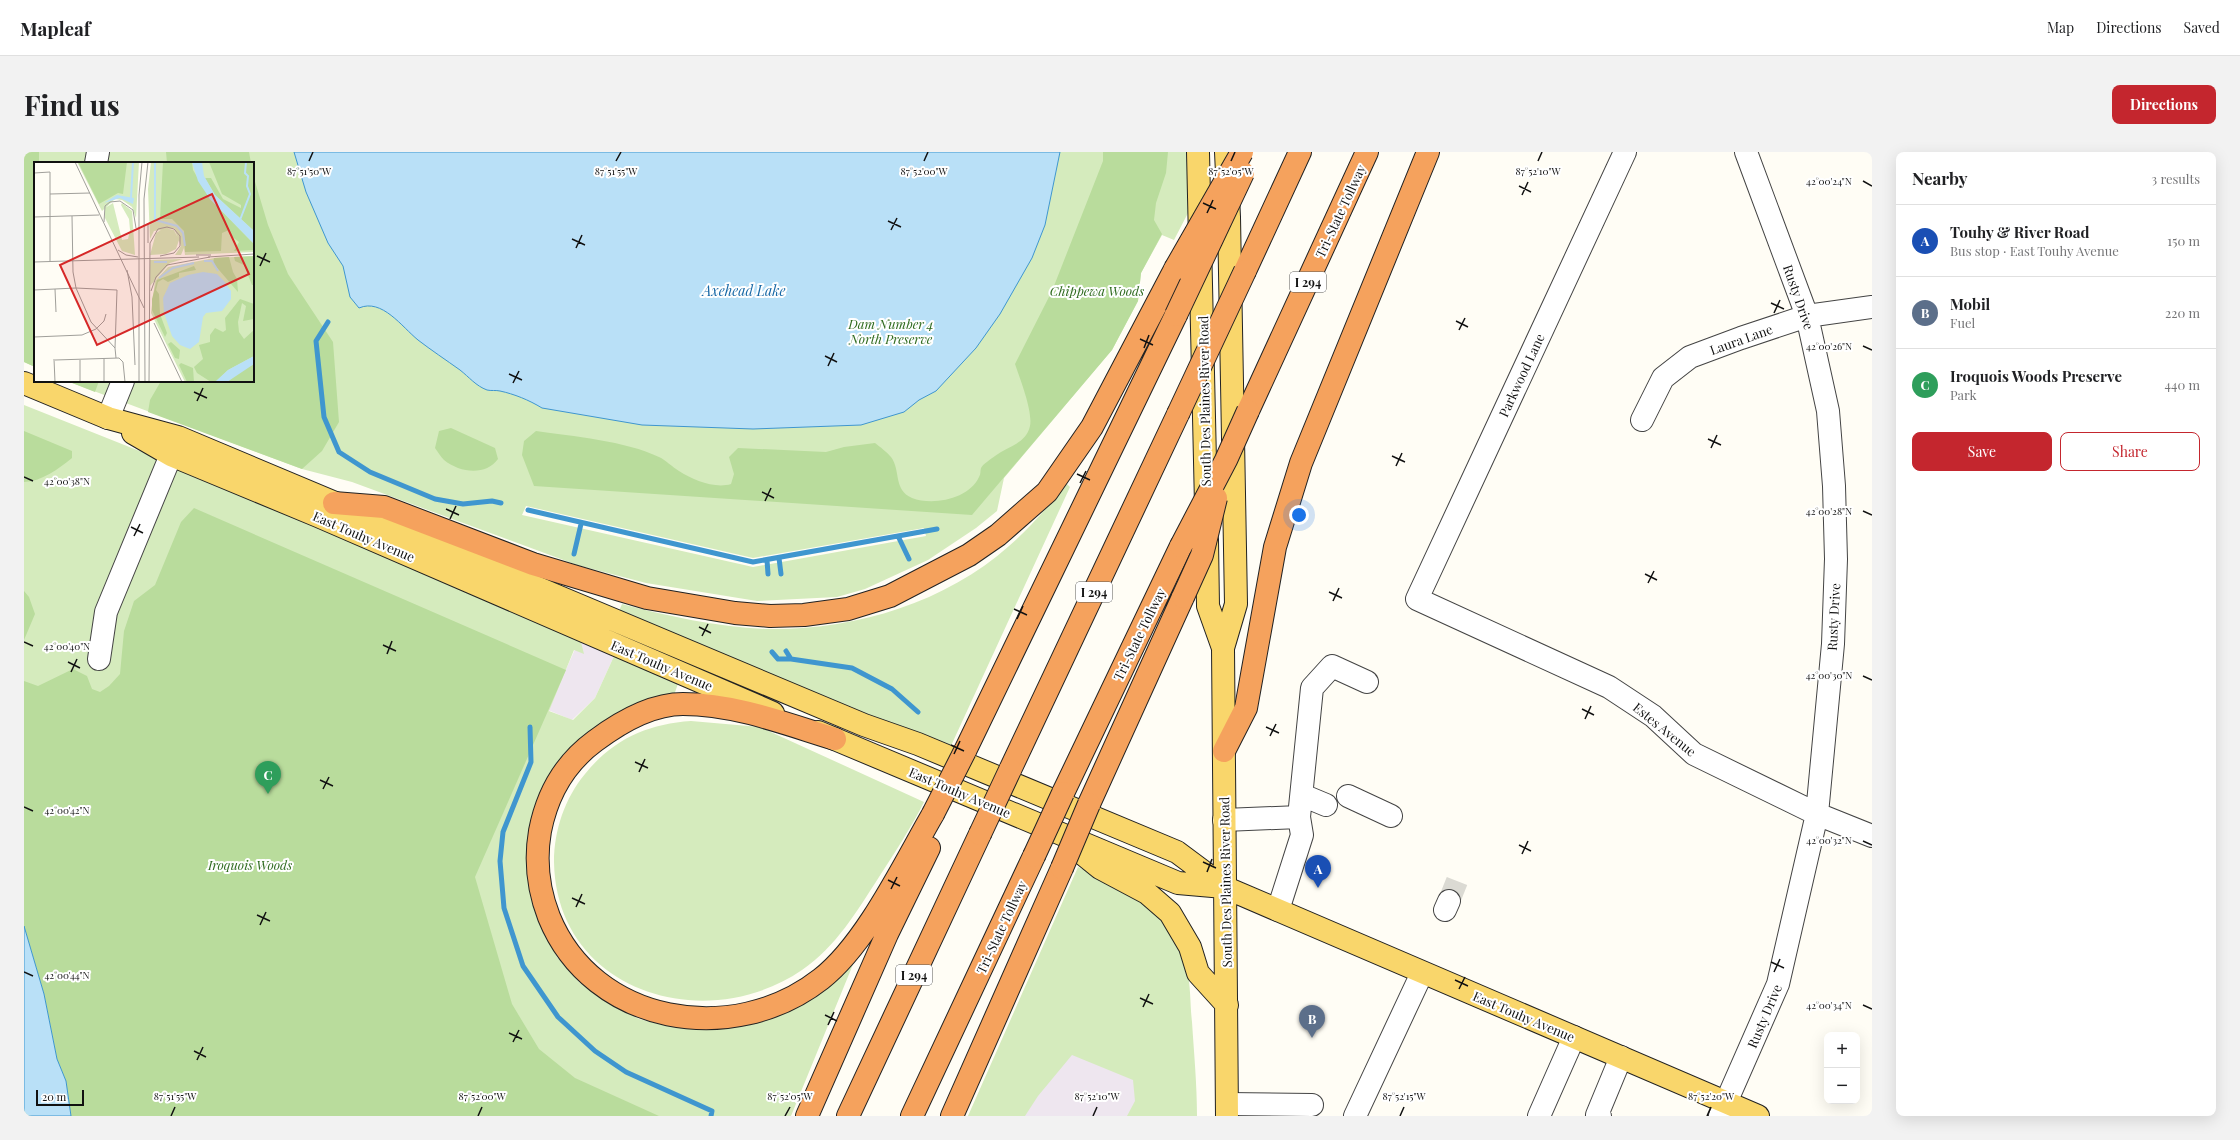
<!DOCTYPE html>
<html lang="en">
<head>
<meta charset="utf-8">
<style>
  :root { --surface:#fff; --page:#f2f2f2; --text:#202124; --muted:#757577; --line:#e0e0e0; --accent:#c4262e }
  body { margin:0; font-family:"Playfair Display",serif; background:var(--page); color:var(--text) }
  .controls { position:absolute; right:12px; bottom:12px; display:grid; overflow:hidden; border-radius:8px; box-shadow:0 4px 16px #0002 }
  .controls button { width:36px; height:36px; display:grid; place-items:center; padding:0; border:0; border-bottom:1px solid var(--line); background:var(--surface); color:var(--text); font:20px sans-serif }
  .scale { position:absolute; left:12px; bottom:10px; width:48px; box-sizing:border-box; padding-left:4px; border:2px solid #111; border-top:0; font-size:11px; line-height:14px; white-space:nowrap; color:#111; -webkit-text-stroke:3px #fff; paint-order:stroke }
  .you { position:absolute; left:1275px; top:363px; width:14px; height:14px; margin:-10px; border:3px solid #fff; border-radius:50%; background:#1a73e8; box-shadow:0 0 0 6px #1a73e833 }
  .badge { display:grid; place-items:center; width:26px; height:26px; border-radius:50%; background:var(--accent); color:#fff; font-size:13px; font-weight:700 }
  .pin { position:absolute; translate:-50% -33px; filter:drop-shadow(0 1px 2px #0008) }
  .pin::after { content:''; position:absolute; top:21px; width:14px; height:12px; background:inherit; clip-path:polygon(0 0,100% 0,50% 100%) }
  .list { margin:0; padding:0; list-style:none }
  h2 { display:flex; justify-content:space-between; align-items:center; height:52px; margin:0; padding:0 16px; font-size:17px }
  h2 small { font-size:13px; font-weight:400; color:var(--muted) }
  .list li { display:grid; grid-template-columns:26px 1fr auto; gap:12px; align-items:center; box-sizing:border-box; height:72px; padding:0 16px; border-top:1px solid var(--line) }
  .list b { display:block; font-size:15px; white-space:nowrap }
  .list p { margin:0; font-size:13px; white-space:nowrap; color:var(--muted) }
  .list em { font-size:13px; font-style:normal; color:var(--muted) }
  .actions { display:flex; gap:8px; padding:12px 16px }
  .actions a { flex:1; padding:9px 0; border:1px solid var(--accent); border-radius:8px; text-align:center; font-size:14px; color:var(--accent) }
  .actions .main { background:var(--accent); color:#fff }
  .map { position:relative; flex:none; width:1848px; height:964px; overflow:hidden; border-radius:8px }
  header { display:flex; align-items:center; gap:24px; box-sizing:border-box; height:56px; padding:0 20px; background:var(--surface); border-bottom:1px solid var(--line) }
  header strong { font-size:19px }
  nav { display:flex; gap:22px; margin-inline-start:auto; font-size:14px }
  .intro { display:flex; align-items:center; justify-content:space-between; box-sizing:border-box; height:96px; padding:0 24px }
  h1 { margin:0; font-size:28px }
  .button { padding:10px 18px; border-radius:8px; background:var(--accent); color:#fff; font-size:14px; font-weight:700 }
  main { display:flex; gap:24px; padding:0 24px }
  aside { flex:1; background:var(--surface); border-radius:8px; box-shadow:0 4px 16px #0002 }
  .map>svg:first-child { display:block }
</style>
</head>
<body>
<header>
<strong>Mapleaf</strong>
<nav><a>Map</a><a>Directions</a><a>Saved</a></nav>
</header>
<div class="intro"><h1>Find us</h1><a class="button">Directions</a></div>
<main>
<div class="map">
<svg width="1848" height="964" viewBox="0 0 1848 964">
  <rect width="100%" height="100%" fill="#fffdf5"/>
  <path fill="#eee6ef" d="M 556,486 L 591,502 L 571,546 L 548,568 L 524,558 Z
    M 1069,759 L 1146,964 L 974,964 Z"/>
  <path fill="#d5ebbd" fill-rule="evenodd" d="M 0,0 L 1163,0 L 1164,61 L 1150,88 L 1138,83 L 1117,121 L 1114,149 L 1088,198 L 980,326 L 973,359 L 952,376 L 904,408 L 841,437 L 813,445 L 733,449 L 622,431 L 553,413 L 328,330 L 278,317 L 43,229 L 229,229 L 229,11 L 11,11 L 11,215 L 0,210 ZM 502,354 L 729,406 L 900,376 L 902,384 L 729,415 L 498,363 Z
    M 0,253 L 123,302 L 556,486 L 560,502 L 550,498 L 525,559 L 549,568 L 571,546 L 591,502 L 655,529 L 650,543 L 521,632 L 516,771 L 533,805 L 556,831 L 586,852 L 615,867 L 635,872 L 669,877 L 708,875 L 753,863 L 791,844 L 830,810 L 767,964 L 0,964 Z
    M 1043,332 L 1046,335 L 926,596 L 848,567 L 595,459 L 598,452 C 644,464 693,475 741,477 C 827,479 920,452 985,394 C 1006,376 1024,354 1043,332 Z
    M 667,569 L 736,575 L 900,650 C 887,676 871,700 855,725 C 833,759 812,795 778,818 C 680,885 532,839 530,710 C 530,678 541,646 561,622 C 589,587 624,572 667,569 Z
    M 1054,715 C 1103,736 1150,763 1163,819 C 1167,835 1166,853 1168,870 C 1170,901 1173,933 1173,964 L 1103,964 L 1111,949 L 1109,928 L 1048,903 L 1014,944 L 1001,964 L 944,964 Z"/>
  <path fill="#b9dc9c" d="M 0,0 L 15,0 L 15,11 L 11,11 L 11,215 L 0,210 Z
    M 142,0 L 225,0 L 227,11 L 143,11 Z
    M 1079,0 L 1144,0 L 1142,21 L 1132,51 L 1130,68 L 1138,82 L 1117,121 L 1114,149 L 1088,198 L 948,363 L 510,334 L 498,303 L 500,289 L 512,279 C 548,284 602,289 635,305 C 642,308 648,315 655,319 C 669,328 691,337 707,332 L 710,322 L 705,305 L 714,296 L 802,300 L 820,295 L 851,291 C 856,295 863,300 867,305 C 877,318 869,338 888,346 C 909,354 945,347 955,325 C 957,322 956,319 957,316 C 959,312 967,307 971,304 C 984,294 1002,292 1006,274 C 1009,259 996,227 991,212 L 1028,139 L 1079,9 Z
    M 229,23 L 244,73 L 264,122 L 309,190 L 315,270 L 298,299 L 278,317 L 124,260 L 126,248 L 137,229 L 229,229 Z
    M 43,229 L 75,229 L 71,240 Z
    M 427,276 L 471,296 L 474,307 C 462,324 436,321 420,308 C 417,305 414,300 411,296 L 415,279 Z
    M 0,279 L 48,299 L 48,306 C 34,317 19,329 0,330 Z
    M 170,356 L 542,518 L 451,725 L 488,852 L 515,897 L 551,926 L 635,964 L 47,964 L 42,929 L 33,907 L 20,842 L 0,774 L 0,529 L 14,534 L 49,517 L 63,524 L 68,537 L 76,540 L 85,534 L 96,522 L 100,479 L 110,449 L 131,433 L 157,370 Z
    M 0,439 L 5,445 L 11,462 L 0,488 Z"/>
  <path fill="#b9e0f7" stroke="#3f96cf" d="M 270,0 L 1036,0 L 1021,73 L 1008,106 L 976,162 L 952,196 L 912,239 L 895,248 L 880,260 L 837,273 L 729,277 L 618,273 L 518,256 C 505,248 490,242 476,239 C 472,238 467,239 463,238 C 452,234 445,225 436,218 C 422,208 407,198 394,188 C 378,175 358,146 335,156 L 326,145 L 319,114 L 304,91 L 282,40 Z
    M 0,774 L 20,842 L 33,907 L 42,929 L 47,964 L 0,964 Z"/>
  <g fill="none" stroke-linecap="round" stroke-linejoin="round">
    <path stroke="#3f96cf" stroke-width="5" d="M 304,170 L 292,189 L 300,265 L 315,300 L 346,320 L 411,347 L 439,352 L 468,349 L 477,351
      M 504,358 L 729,410 L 913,377
      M 874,384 L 885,407
      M 550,402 L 557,372
      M 755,406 L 757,422
      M 743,408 L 744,422
      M 762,499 L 767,507 L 828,516 L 868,537 L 894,560
      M 748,500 L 754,507 L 767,507
      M 506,575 L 507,610 L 479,680 L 476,709 L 480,756 L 499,814 L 534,865 L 571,899 L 602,920 L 688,959 L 687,964"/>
    <path stroke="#dbdad3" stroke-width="22" stroke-dasharray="22 11" stroke-linecap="butt" d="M 1425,749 L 1433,729"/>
    <defs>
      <path id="minor" d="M 1601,0 L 1393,447 L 1585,535 L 1629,564 L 1670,602 L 1793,662 L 1848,684
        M 72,11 L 74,0
        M 84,266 L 99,229
        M 1618,268 L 1639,226 L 1666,205 L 1717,186 L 1783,164 L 1848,155
        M 75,507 L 82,460 L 154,286
        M 1278,643 L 1302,653
        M 1324,644 L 1367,664
        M 1200,668 L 1275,665 L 1288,536 L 1308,514 L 1343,530
        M 1254,758 L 1278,683 L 1275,665
        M 1421,758 L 1425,749
        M 1203,952 L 1288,953
        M 1331,964 L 1398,821
        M 1515,964 L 1550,885
        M 1576,964 L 1573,963 L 1597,905
        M 1696,964 L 1754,832 L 1793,662 L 1809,492 L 1812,407 L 1810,334 L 1804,259 L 1783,164 L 1722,0"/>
      <path id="major" d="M 1174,0 L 1182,353
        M 1202,0 L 1205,65 L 1212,452 L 1199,496 L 1203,964
        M 0,231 L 84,266 L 154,285 L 840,573 L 894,592 L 1153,700 L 1200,735 L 1734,964
        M 109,281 L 147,303 L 294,364 L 749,561
        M 1183,388 L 1184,454 L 1199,496
        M 794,580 L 1154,731 L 1200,735
        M 1050,695 L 1076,716 L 1123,741 L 1146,761 L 1166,795 L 1174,821 L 1203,853"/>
      <path id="highway" d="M 1221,119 L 1276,0
        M 1224,259 L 1343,0
        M 310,351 L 360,355 L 509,412 L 623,446 L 711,461 L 746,464 L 780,463 L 824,457 L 866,444 L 945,403 L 974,383 L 1023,340 L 1068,275 L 1151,117
        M 811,587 C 762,572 711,552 659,552 C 627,552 595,571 571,589 C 541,611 523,643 516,679 C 511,708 514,737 525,765 C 569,873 709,896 797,827 C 842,792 880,712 909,662
        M 941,599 L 1152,163
        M 1200,599 L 1222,556 L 1251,395 L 1277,311 L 1404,0
        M 986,618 L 1154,262
        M 1039,641 L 1157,394
        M 1065,652 L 1159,445
        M 783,964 L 863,782 L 905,696
        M 824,964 L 956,682
        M 888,964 L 1010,704
        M 928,964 L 1038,716"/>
    </defs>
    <use href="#minor" stroke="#444" stroke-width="24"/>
    <use href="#major" stroke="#222" stroke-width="24"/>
    <use href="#highway" stroke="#222" stroke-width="24"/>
    <use href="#minor" stroke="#fff" stroke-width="22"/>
    <use href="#major" stroke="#f9d66b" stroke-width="22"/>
    <use href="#highway" stroke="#f5a25d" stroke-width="22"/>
    <defs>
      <path id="highway-bridge" d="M 1151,117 L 1218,0
        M 1152,163 L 1219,21
        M 1154,262 L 1221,119
        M 1157,394 L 1202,308 L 1224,259
        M 1159,445 L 1178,403 L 1192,346
        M 909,662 L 941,599
        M 956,682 L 986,618
        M 1010,704 L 1039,641
        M 1038,716 L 1065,652"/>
    </defs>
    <use href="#highway-bridge" stroke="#222" stroke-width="24" stroke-linecap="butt"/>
    <use href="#highway-bridge" stroke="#f5a25d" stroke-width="22"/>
  </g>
  <path fill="none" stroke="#111" stroke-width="1.5" d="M 285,9 L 289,0M 592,9 L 597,0M 900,9 L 904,0M 1207,9 L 1211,0M 1514,9 L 1518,0M 1839,29 L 1848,34M 1495,34 L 1507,40M 1498,43 L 1504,30M 1179,51 L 1192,57M 1183,61 L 1189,48M 864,69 L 877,75M 867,78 L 873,66M 548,87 L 561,93M 552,96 L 558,83M 233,104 L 246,110M 236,114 L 242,101M 1747,151 L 1760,157M 1750,161 L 1756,148M 1432,169 L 1444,175M 1435,178 L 1441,166M 1116,187 L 1129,193M 1839,194 L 1848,198M 1120,196 L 1125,183M 801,204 L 813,210M 804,214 L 810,201M 485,222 L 498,228M 489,231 L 495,219M 170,240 L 183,246M 173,249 L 179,236M 1684,287 L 1697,293M 1687,296 L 1693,283M 1368,304 L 1381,310M 1372,314 L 1378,301M 1053,322 L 1066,328M 0,325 L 9,329M 1056,331 L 1062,319M 738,340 L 750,346M 741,349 L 747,336M 422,357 L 435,363M 1839,359 L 1848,363M 426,367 L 432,354M 107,375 L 119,381M 110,384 L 116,372M 1621,422 L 1633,428M 1624,431 L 1630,419M 1305,440 L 1318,446M 1309,449 L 1315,436M 990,457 L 1003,463M 993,467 L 999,454M 675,475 L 687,481M 678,484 L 684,472M 0,490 L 9,494M 359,493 L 372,499M 363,502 L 368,489M 44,510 L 56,516M 47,520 L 53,507M 1839,524 L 1848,528M 1558,557 L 1570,563M 1561,567 L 1567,554M 1242,575 L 1255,581M 1246,584 L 1252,572M 927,593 L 940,599M 930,602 L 936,589M 611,610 L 624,616M 615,620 L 621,607M 296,628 L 309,634M 299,637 L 305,625M 0,655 L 9,659M 1839,689 L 1848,693M 1495,693 L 1507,699M 1498,702 L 1504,689M 1179,710 L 1192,716M 1183,720 L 1188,707M 864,728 L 876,734M 867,737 L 873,725M 548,746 L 561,752M 552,755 L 558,742M 233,763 L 246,769M 236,773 L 242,760M 1747,810 L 1760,816M 0,820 L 9,824M 1750,820 L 1756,807M 1431,828 L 1444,834M 1435,837 L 1441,825M 1116,846 L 1129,852M 1839,853 L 1848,857M 1119,855 L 1125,842M 801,863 L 813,869M 804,873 L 810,860M 485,881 L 498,887M 489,890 L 495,878M 170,899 L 182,905M 173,908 L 179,895M 147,964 L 151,955M 454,964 L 458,955M 761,964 L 766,955M 1069,964 L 1073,955M 1376,964 L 1380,955M 1683,964 L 1687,955"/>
  <g text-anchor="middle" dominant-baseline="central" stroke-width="4" stroke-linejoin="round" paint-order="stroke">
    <g fill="#fff" stroke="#585858" stroke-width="1">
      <rect x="1266" y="120" width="36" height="20" rx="3"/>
      <rect x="1052" y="430" width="36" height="20" rx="3"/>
      <rect x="872" y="813" width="36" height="20" rx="3"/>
    </g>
    <g font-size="12" font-weight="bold" fill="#111">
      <text x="1284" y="130">I 294</text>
      <text x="1070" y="440">I 294</text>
      <text x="890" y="823">I 294</text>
    </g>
    <g font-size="13" fill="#111" stroke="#fff">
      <text transform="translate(1316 59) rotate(-65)">Tri-State Tollway</text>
      <text transform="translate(1775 145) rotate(71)">Rusty Drive</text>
      <text transform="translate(1717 187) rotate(-20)">Laura Lane</text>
      <text transform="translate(1497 223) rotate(-65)">Parkwood Lane</text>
      <text transform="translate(1180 249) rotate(-91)">South Des Plaines River Road</text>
      <text transform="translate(340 384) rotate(23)">East Touhy Avenue</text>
      <text transform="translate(1809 465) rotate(-87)">Rusty Drive</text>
      <text transform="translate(1115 482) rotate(-64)">Tri-State Tollway</text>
      <text transform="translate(638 513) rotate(23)">East Touhy Avenue</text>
      <text transform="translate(1641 577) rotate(39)">Estes Avenue</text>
      <text transform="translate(936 640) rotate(23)">East Touhy Avenue</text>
      <text transform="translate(1201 730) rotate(-91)">South Des Plaines River Road</text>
      <text transform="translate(977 775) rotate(-65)">Tri-State Tollway</text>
      <text transform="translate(1500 864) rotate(23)">East Touhy Avenue</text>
      <text transform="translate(1740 864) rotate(-67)">Rusty Drive</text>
    </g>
    <g font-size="13" font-style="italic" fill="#2f6b1f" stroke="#fff">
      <text x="1073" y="138">Chippewa Woods</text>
      <text x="867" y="171">Dam Number 4<tspan x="867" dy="15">North Preserve</tspan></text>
      <text x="226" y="712">Iroquois Woods</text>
    </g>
    <g font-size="14" font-style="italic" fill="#1768a6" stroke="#fff">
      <text x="720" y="138">Axehead Lake</text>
    </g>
  </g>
  <g transform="translate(10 10)">
    <rect width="220" height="220" fill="#fffdf5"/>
    <path d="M 43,0 L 105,0 L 102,56 L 98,45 L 88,38 L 81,37 L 68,49 ZM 117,0 L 220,0 L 220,90 L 151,93 L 150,86 L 147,93 L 141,93 L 147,84 L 140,66 L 120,69 L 116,77 L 114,27 ZM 79,41 L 88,78 L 94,77 L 96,68 L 95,57 L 87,43 L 88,41 L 98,49 L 101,93 L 88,89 L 71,56 L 71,46 ZM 130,66 L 140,68 L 145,78 L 142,87 L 132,92 L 116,93 L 122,71 ZM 220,94 L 220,220 L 151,220 L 117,151 L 121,119 L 134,105 L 180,96 ZM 149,97 L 136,101 L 116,124 L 116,98 Z" fill="#d5ebbd"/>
    <path d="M 44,0 L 93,0 L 89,32 L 84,31 L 65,42 ZM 129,0 L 158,0 L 159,8 L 176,37 L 220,82 L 220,88 L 200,89 L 205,80 L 197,74 L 195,68 L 188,71 L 187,89 L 151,90 L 150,69 L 138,57 L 126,57 ZM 175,0 L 220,0 L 220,69 L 181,33 L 171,16 L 177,16 L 189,37 L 207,46 L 207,43 L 188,32 ZM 220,94 L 220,123 L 218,123 L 210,103 L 201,99 L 200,95 ZM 195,95 L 199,110 L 203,117 L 204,130 L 179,101 L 180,96 ZM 160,104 L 162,108 L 145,111 L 145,115 L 134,120 L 129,117 L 124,120 L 122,128 L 125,132 L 126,152 L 133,171 L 131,175 L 118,148 L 118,137 L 123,118 ZM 206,137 L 220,142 L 220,157 L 209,159 L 212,144 L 208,141 L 204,160 L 205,170 L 210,177 L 220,168 L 220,194 L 194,208 L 181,220 L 177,220 L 163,211 L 160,205 L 169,197 L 165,183 L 176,180 L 176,173 L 181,166 L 189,170 L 192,168 L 191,156 ZM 137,180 L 146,188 L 145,197 L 141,196 L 134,182 ZM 147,201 L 159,206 L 160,220 L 153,220 L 145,203 ZM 220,202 L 220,220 L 193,220 L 207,209 Z" fill="#b9dc9c"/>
    <path d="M 158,0 L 168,0 L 170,14 L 181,33 L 220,69 L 220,82 L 176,37 L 164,19 ZM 83,33 L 100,36 L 99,42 L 86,36 L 70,41 ZM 169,110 L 183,112 L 190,119 L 197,129 L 197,137 L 188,149 L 172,151 L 169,155 L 165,180 L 156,187 L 146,183 L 138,174 L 130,151 L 129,136 L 136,121 L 154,113 ZM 220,194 L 220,202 L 193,220 L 181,220 L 194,208 Z" fill="#b9e0f7"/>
    <path fill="none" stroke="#b9e0f7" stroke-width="2" d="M 121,0 L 121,58 L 143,64 L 149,71 L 151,84M 97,36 L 99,0M 206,58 L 216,32 L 213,24 L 214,14 L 211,11 L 212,0M 170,99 L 178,99 L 184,109M 120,100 L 133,100M 125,116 L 139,106 L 160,101"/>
    <path fill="none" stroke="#a09f9a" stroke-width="1" d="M 41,0 L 110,146M 0,11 L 16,10 L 16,99M 16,32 L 56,31M 38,54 L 39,110 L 42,126 L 57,160 L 81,186 L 82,196M 0,55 L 65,53M 70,60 L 71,44 L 76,40 L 86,39 L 99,48 L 102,66M 114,61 L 114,81M 84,88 L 92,93 L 104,95M 162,93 L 177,93M 174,95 L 220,92M 0,100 L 165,95M 93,108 L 98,135 L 101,203M 21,127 L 22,150M 0,128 L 42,126 L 83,128 L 81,186M 117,129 L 122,115 L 133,103 L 176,95M 120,161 L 148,220M 0,175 L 48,173 L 62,167 L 70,159 L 72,152M 20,197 L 21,220M 21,198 L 85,196 L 89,200 L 91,220M 46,220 L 46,198M 70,220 L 70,197M 105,220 L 105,33 L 108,0M 111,220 L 110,37 L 114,0M 115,220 L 116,81 L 124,67 L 133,65 L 140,67 L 146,74 L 146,84 L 140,91 L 126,94"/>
    <path fill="#d62828" fill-opacity="0.15" stroke="#d62828" stroke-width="2" d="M 178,32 L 215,112 L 63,183 L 26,103 Z"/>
    <rect width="220" height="220" fill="none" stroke="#111" stroke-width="2"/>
  </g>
  <g font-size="10" text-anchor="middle" fill="#111" stroke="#fff" stroke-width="4" stroke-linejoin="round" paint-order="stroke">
    <text x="285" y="23">87°51'50"W</text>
    <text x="592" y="23">87°51'55"W</text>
    <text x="900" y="23">87°52'00"W</text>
    <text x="1207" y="23">87°52'05"W</text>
    <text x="1514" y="23">87°52'10"W</text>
    <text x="1805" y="33">42°00'24"N</text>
    <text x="1805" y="198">42°00'26"N</text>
    <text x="43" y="333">42°00'38"N</text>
    <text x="1805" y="363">42°00'28"N</text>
    <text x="43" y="498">42°00'40"N</text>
    <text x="1805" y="527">42°00'30"N</text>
    <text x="43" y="662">42°00'42"N</text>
    <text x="1805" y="692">42°00'32"N</text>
    <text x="43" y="827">42°00'44"N</text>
    <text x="1805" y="857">42°00'34"N</text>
    <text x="151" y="948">87°51'55"W</text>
    <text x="458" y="948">87°52'00"W</text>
    <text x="766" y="948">87°52'05"W</text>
    <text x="1073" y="948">87°52'10"W</text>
    <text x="1380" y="948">87°52'15"W</text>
    <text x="1687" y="948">87°52'20"W</text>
  </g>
</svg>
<div class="controls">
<button>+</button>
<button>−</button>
</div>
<div class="scale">20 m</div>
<div class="you"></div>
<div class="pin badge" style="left:1294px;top:736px;background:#1a4fb4">A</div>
<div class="pin badge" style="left:1288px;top:886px;background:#5c6f8a">B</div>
<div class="pin badge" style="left:244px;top:642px;background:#2e9e5b">C</div>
</div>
<aside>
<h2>Nearby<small>3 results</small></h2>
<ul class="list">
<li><span class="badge" style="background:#1a4fb4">A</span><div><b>Touhy &amp; River Road</b><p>Bus stop · East Touhy Avenue</p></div><em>150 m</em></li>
<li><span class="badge" style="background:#5c6f8a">B</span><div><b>Mobil</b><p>Fuel</p></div><em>220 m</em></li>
<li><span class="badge" style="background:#2e9e5b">C</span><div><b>Iroquois Woods Preserve</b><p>Park</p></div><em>440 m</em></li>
</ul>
<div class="actions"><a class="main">Save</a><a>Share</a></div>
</aside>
</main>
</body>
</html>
